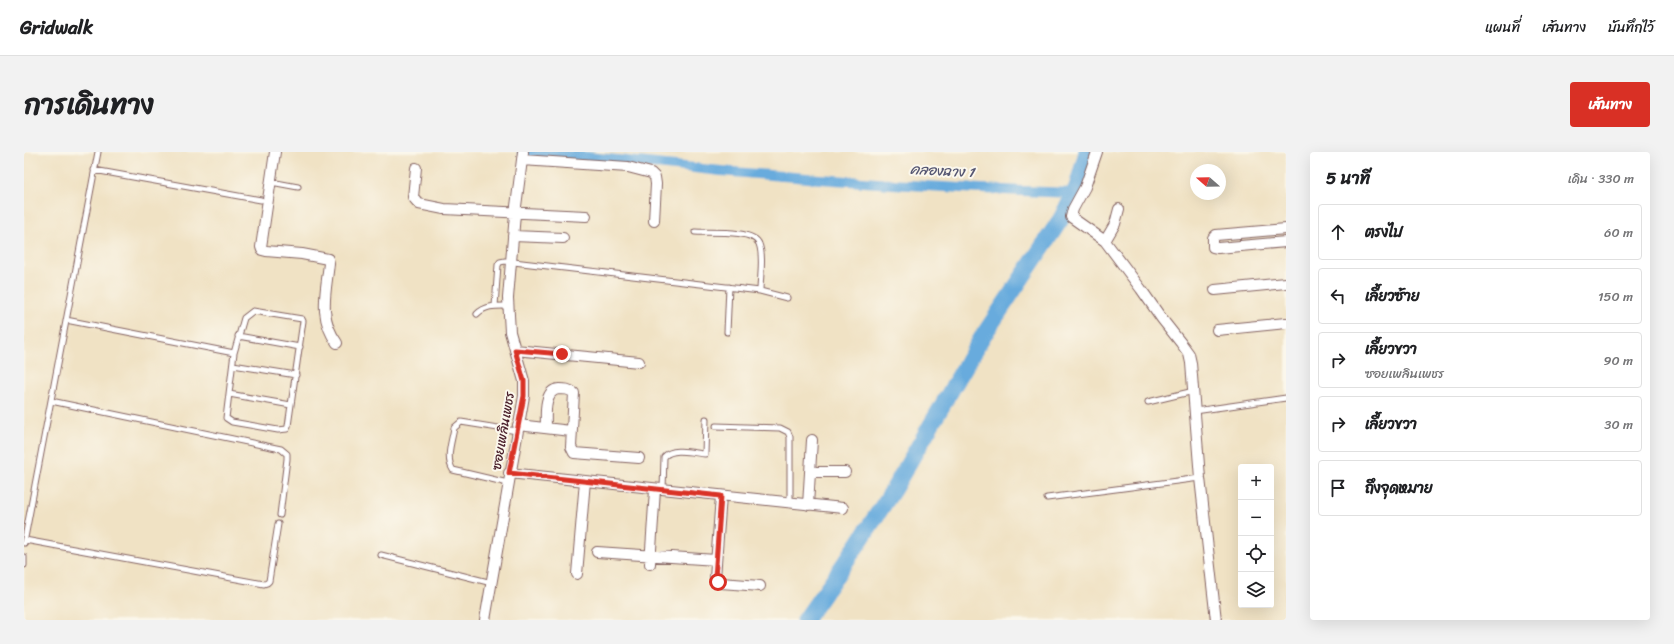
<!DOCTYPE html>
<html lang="th">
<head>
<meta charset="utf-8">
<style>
  :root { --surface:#fff; --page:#f2f2f2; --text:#202124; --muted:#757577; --line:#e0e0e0; --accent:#d93025 }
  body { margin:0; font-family:Sriracha,"Playpen Sans Thai",sans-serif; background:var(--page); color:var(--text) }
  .controls { position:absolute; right:12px; bottom:12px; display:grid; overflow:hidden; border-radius:4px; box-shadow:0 4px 16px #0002 }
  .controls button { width:36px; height:36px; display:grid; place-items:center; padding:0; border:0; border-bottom:1px solid var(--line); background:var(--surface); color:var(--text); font:20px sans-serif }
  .compass { position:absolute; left:1166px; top:12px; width:36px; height:36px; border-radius:50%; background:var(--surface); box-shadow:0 4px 16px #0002; rotate:290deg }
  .stop { position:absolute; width:12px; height:12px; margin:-9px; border:3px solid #d93025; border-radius:50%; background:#fff }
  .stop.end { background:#d93025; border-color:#fff; box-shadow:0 1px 4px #0008 }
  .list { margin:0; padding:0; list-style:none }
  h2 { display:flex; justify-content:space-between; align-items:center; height:52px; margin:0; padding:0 16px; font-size:17px }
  h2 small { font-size:13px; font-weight:400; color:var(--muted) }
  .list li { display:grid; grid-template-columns:26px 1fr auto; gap:12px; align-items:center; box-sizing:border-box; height:56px; margin:0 8px 8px; padding:0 8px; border:1px solid var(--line); border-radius:4px }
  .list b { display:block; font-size:15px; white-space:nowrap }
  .list p { margin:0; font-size:13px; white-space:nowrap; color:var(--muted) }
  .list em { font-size:13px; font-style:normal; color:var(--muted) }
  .icon { flex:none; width:22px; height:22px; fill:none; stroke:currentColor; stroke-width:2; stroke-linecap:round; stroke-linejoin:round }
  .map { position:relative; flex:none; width:1262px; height:468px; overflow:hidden; border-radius:4px }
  header { display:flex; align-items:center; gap:24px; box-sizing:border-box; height:56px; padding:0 20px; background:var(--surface); border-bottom:1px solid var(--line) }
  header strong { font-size:19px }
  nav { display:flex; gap:22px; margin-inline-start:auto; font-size:14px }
  .intro { display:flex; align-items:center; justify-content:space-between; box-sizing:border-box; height:96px; padding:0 24px }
  h1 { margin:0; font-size:28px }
  .button { padding:10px 18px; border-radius:4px; background:var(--accent); color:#fff; font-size:14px; font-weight:700 }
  main { display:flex; gap:24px; padding:0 24px }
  aside { flex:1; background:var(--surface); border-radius:4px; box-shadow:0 4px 16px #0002 }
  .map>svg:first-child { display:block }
</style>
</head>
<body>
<header>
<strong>Gridwalk</strong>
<nav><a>แผนที่</a><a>เส้นทาง</a><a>บันทึกไว้</a></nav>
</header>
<div class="intro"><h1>การเดินทาง</h1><a class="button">เส้นทาง</a></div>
<main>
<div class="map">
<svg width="1262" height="468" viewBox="0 0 1262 468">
  <rect width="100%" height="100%" fill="#fbf7ec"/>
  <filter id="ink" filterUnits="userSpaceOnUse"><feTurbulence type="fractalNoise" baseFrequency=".025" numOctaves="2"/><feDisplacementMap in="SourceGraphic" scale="8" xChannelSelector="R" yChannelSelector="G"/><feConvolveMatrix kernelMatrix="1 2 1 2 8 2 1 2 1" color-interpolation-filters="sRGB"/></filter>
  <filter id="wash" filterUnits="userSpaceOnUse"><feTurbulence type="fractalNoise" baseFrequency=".012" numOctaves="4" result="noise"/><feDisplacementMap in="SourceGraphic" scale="16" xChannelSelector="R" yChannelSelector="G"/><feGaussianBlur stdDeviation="0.9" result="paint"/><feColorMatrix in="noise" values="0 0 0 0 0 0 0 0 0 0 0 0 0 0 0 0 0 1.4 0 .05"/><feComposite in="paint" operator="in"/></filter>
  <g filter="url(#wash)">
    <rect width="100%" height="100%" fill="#f0e2c4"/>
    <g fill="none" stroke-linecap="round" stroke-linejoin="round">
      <path stroke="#68abdd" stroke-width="10" d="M 498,0 C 568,4 638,13 709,20 C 822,30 936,37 1050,41"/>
      <path stroke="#68abdd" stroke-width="17" d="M 781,468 L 834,392 L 869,338 L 957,187 L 1037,67 L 1053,35 L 1063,0"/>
    </g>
  </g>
  <g filter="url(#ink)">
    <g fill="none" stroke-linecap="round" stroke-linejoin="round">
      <defs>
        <path id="lane" d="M 70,18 L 237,48
          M 247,30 L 274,35
          M 671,80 C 685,81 730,77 735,92 C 740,104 736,126 736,139
          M 471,154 L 474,113 L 476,110 L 481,109 L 736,139 L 763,146
          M 453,162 C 462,153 472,154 484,154
          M 42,168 L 210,201 L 202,266 L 208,270 L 254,278 L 263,277 L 264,274 L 279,169 L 278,167 L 229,159 L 220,166 L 210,201
          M 703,180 L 705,135
          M 214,184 L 276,195
          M 209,213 L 272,223
          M 205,242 L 267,253
          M 27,249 L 257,297 L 263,302 L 263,307 L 256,363
          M 1124,250 L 1170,239
          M 1171,259 L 1262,246
          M 692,274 L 756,276 L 764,280 L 766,285 L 766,351
          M 484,331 L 429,318 C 421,306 428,289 430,276 L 437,270 L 493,279
          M 639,337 L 640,305 C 649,295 669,301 681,302 L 682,267
          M 1023,346 L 1176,326
          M 1,388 L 240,432 L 243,431 L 245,429 L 254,372
          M 0,391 L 74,0
          M 357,403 L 468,431
          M 0,405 L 0,413"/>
        <path id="street" d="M 251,0 L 237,95 L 238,98 L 242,99 L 278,102 L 304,107 L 305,111 C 302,141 294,165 313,191
          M 1073,0 L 1061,35 L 1049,57 L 1047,65 L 1081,89
          M 498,8 L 604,15 L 627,21 L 631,25 L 632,32 L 630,69
          M 392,16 L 389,45 L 395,52 L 420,57 L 562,64
          M 1095,57 L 1091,72 L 1081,89 L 1117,137 L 1138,167 L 1157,191 L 1165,202 L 1167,211 L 1176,326 L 1192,468
          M 1262,77 L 1192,83 L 1189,86 L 1189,95 L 1194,96 L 1262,90
          M 489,84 L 539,86
          M 1191,138 L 1262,131
          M 1193,178 L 1262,171
          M 491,198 L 615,210
          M 494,273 L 547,279
          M 522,276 C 522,264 519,238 535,237 C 541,237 545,237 550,241 L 547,295 L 550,301 L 615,306
          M 787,320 L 821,320
          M 485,321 L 819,356
          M 697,344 L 691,426 L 693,429 L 697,431 L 736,434
          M 784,353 L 788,288
          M 573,400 L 692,408
          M 626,412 L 631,338
          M 553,422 L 561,329
          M 461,468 L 500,244 L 500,229 L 486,180 L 484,146 L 491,62 L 499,0"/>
      </defs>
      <use href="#lane" stroke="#846361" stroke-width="7"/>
      <use href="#street" stroke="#846361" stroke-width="12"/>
      <use href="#lane" stroke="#fff" stroke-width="5"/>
      <use href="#street" stroke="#fff" stroke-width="10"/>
    </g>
  </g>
  <g fill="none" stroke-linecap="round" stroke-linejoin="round" filter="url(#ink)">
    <path stroke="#d93025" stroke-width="5" d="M 538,202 L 491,198 L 500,229 L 500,244 L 485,321 L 697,344 L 691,426 L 694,430"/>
  </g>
  <g text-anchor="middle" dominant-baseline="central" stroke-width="4" stroke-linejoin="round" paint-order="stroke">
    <g font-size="13" fill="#4a1f2b" stroke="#fbf7ec">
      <text transform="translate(479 279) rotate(-80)">ซอยเพลินเพชร</text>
    </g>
    <g font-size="14" font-style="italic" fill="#565772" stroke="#fbf7ec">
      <text transform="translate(918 19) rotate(3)">คลองฉาง 1</text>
    </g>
  </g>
</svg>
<div class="controls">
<button>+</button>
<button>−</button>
<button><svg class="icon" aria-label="locate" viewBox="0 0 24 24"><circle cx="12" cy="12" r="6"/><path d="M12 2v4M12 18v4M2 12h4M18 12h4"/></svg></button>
<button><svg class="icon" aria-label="layers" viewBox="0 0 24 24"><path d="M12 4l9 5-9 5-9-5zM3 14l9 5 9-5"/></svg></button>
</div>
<svg class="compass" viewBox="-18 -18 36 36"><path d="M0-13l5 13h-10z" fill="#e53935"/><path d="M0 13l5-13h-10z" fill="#757577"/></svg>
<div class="stop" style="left:694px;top:430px"></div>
<div class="stop end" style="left:538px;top:202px"></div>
</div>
<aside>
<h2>5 นาที<small>เดิน · 330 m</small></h2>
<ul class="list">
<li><svg class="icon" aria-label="ahead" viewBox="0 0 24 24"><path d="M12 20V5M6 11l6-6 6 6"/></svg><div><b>ตรงไป</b></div><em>60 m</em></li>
<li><svg class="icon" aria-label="left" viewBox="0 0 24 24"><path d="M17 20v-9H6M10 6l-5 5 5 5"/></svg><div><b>เลี้ยวซ้าย</b></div><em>150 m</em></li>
<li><svg class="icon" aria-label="right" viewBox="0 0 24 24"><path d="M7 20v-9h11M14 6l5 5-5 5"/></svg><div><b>เลี้ยวขวา</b><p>ซอยเพลินเพชร</p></div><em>90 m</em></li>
<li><svg class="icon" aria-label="right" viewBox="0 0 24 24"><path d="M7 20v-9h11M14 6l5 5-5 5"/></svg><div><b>เลี้ยวขวา</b></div><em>30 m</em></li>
<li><svg class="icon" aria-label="arrive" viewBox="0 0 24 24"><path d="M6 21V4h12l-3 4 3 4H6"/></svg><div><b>ถึงจุดหมาย</b></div></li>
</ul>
</aside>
</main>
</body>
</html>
